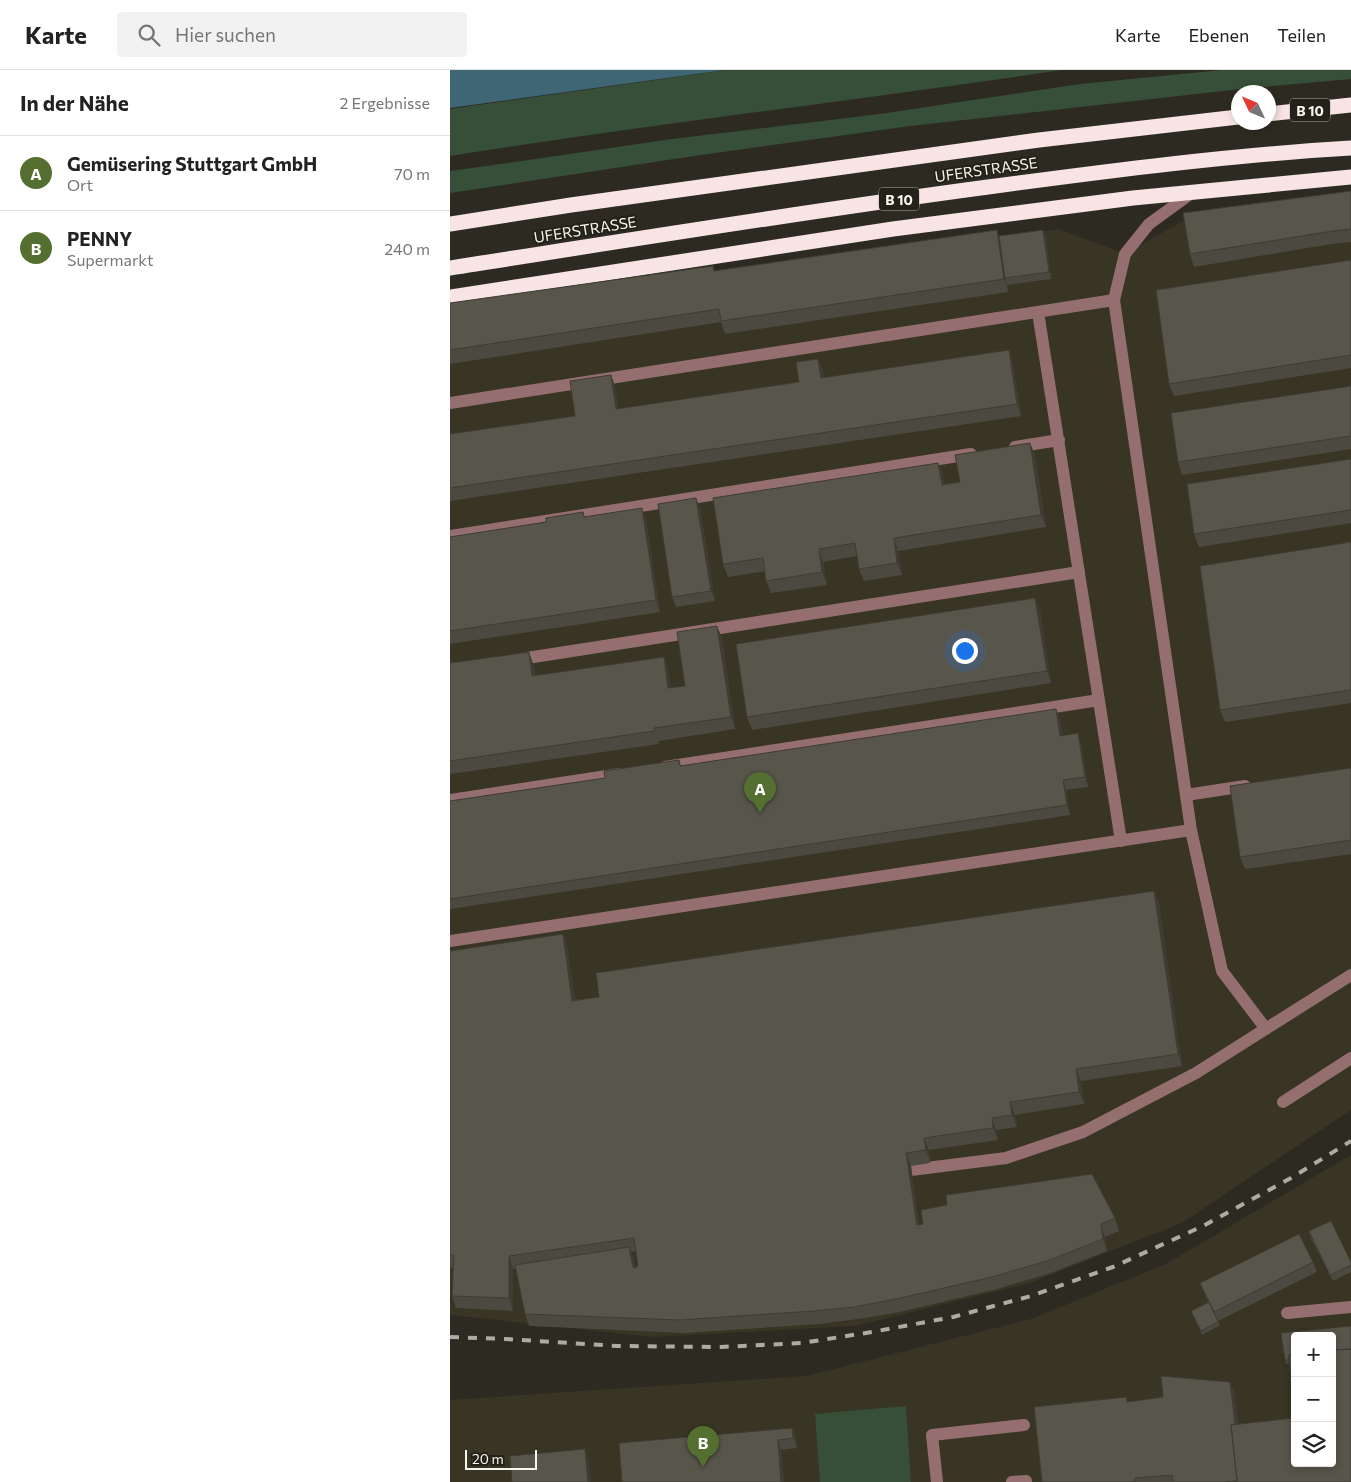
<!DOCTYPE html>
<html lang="de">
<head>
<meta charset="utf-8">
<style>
  :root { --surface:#fff; --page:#f2f2f2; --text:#222; --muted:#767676; --line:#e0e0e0; --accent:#546f30 }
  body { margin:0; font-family:Commissioner,sans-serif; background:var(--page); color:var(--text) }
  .controls { position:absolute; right:15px; bottom:15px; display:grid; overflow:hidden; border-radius:5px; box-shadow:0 2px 8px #0003 }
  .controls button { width:45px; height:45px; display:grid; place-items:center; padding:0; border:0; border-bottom:1px solid var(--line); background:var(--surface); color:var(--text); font:25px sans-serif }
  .compass { position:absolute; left:781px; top:15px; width:45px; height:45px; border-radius:50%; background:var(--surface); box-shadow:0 2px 8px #0003; rotate:314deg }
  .scale { position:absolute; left:15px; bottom:12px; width:72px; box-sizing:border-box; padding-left:5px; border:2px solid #f6f5ee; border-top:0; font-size:14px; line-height:18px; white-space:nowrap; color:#f6f5ee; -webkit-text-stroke:4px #242218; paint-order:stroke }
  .you { position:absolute; left:514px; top:580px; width:18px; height:18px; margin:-12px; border:4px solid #fff; border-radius:50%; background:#1a73e8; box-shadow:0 0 0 8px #1a73e833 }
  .badge { display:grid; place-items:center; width:32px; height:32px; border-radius:50%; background:var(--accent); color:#fff; font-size:16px; font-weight:700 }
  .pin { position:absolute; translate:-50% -41px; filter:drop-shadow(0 1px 2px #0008) }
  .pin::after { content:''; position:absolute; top:26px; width:18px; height:15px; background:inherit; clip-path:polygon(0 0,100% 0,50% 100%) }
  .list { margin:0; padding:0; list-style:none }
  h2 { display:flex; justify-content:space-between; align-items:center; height:65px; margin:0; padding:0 20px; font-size:21px }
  h2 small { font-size:16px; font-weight:400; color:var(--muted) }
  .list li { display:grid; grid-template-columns:32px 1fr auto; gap:15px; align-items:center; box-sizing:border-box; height:75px; padding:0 20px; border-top:1px solid var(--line) }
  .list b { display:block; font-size:19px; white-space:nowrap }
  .list p { margin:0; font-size:16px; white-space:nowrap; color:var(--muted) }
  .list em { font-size:16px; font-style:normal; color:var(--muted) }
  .icon { flex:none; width:28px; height:28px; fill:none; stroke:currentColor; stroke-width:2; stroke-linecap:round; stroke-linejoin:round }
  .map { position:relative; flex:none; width:901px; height:1412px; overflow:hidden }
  header { display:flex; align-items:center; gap:30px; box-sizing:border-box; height:70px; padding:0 25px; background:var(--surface); border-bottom:1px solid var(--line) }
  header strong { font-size:24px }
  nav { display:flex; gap:28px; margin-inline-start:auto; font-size:18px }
  .search { width:350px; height:45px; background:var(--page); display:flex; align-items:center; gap:12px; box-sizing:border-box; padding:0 18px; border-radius:5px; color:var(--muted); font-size:19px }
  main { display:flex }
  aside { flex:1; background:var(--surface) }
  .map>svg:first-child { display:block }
</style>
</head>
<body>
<header>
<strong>Karte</strong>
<div class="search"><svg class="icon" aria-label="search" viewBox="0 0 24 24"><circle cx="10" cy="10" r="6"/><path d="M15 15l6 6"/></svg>Hier suchen</div>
<nav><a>Karte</a><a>Ebenen</a><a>Teilen</a></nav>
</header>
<main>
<aside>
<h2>In der Nähe<small>2 Ergebnisse</small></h2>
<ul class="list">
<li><span class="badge">A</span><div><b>Gemüsering Stuttgart GmbH</b><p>Ort</p></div><em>70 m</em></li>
<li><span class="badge">B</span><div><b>PENNY</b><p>Supermarkt</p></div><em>240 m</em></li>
</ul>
</aside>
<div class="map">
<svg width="901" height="1412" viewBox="0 0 901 1412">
  <rect width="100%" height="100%" fill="#2d2b21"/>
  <path fill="#383524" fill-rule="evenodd" d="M 901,133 L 901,1040 L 732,1153 L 580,1213 L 405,1256 L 203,1267 L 0,1245 L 0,250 L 277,205 L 609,159 L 675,184 L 738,148 Z
    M 901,1085 L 901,1412 L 0,1412 L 0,1330 L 356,1306 L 581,1249 L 716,1194 ZM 845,1266 L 882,1266 L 882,1393 L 845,1393 Z"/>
  <path fill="#374f38" d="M 277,0 L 612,0 C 408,30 203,54 0,86 L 0,39 Z
    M 772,0 L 901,0 L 901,9 L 791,19 L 460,56 L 244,86 L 0,123 L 0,101 L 65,92 L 222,69 L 430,44 L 630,14 Z
    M 456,1336 L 461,1412 L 370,1412 L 365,1344 Z"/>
  <path fill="#3e6674" d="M 0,0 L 275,0 L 0,38 Z"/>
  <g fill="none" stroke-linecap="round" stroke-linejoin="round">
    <path stroke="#956f6f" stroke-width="12" d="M 743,122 L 699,154 L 675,184 L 664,230 L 741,760 L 772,901 L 816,959
      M 588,242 L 671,771
      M 0,333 L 664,230
      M 565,377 L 609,370
      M 0,466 L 521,384
      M 64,590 L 629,502
      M 215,697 L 649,630
      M 736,725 L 795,716
      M 0,730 L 170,704
      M 0,871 L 741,760
      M 833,1032 L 901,988
      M 461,1100 L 556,1088 L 633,1062 L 746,1003 L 901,905
      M 837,1243 L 901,1237
      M 487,1412 L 482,1365 L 574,1355
      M 562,1412 L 576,1411"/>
    <path stroke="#f8e4e4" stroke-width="15" d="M 818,44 L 901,35
      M 0,154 L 121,135 L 589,70 L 788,47
      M 0,198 C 179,170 358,141 538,117 C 658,101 780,85 901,78
      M 0,227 L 443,159 L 683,128 L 901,107"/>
    <path stroke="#adaca4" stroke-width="4" stroke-dasharray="9 9" stroke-linecap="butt" d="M 0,1267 L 56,1269 L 167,1276 L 271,1277 L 352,1273 L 422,1262 L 503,1247 L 581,1226 L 663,1197 L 753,1156 L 841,1108 L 901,1071"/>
  </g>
  <path fill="#4c4a40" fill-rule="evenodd" d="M 901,121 L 901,172 L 881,174 L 744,197 L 740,184 Z
    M 549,166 L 596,166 L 601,209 L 557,215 L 558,222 L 275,264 L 271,252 L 0,294 L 0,233 Z
    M 901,190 L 901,298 L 724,326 L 719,314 Z
    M 368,289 L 373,301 L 374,307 L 563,293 L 571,346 L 0,431 L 0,364 L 125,346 L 161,305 L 165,317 L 168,339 L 349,312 Z
    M 901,316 L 901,379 L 732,405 L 728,392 Z
    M 585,385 L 596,457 L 448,481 L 452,505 L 414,511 L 409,499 L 407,486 L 373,492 L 377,515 L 321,523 L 316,511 L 315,501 L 278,507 L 273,494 L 488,393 L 493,405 L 494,414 L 510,412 Z
    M 901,389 L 901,453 L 749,477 L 744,464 Z
    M 250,438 L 265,531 L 226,537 L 222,527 Z
    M 133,442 L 135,447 L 196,450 L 210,542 L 0,574 L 0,467 L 96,452 Z
    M 901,472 L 901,633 L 775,652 L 770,640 Z
    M 585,528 L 590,541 L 601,613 L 302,660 L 297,647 Z
    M 272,568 L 285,659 L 208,671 L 209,674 L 0,704 L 0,593 L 79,582 L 83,594 L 85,606 L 214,587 L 218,600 L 221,618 L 235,616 Z
    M 610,649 L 612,666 L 631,673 L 638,717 L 616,720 L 620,745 L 0,839 L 0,731 L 155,708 L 229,690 L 231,696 Z
    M 901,698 L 901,784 L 795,799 L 790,787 Z
    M 704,821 L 709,833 L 732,996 L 631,1011 L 634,1034 L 565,1045 L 567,1057 L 546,1060 L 548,1070 L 479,1080 L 480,1093 L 461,1096 L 469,1155 L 665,1148 L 669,1161 L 655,1167 L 657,1181 L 601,1203 L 547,1219 L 450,1242 L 408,1249 L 369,1254 L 235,1263 L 79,1256 L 75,1244 L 66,1199 L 63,1199 L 63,1241 L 6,1238 L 2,1226 L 3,1198 L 1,1198 L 0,1196 L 0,881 L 113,864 L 117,876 L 125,930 L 149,927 ZM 186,1181 L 188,1196 L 185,1197 L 184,1190 L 181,1182 Z
    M 859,1161 L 901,1192 L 901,1202 L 883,1211 L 861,1168 Z
    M 863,1192 L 867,1202 L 768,1251 L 770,1255 L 752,1265 L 741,1241 L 759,1233 L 750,1213 Z
    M 901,1256 L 901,1412 L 592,1412 L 676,1327 L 678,1332 L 713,1327 L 780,1312 L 784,1322 L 788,1354 L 844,1348 L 839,1293 L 836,1294 L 835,1290 Z
    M 342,1358 L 346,1368 L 347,1378 L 331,1380 L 334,1412 L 172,1412 Z"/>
  <path fill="#3e3c34" d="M 547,160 L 551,172 L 555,208 L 557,215 L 558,222 L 554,209 Z
    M 593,160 L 596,166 L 601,209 L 599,202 Z
    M 559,280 L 563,293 L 571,346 L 567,334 Z
    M 368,289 L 373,301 L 376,320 L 371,308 Z
    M 161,305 L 165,317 L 170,352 L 166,339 Z
    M 580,373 L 585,385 L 596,457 L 591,445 Z
    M 488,393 L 493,405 L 496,427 L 492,415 Z
    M 246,428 L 250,438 L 265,531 L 261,521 Z
    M 192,438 L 196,450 L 210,542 L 206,530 Z
    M 444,468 L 448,481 L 452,505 L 447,493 Z
    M 369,479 L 373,492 L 377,515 L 372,502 Z
    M 585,528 L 590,541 L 601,613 L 597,601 Z
    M 267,556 L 272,568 L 285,659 L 281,647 Z
    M 79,582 L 83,594 L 87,619 L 82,606 Z
    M 214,587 L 218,600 L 223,631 L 218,618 Z
    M 606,639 L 610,649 L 614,676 L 610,666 Z
    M 628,663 L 631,673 L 638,717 L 635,707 Z
    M 613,710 L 616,720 L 620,745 L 617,735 Z
    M 704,821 L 709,833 L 732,996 L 728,984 Z
    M 113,864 L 117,876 L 127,943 L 122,931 Z
    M 626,999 L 631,1011 L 634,1034 L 629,1022 Z
    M 560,1032 L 565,1045 L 567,1057 L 562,1045 Z
    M 542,1048 L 546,1060 L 548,1070 L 543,1058 Z
    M 474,1068 L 479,1080 L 480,1093 L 476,1080 Z
    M 456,1083 L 461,1096 L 471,1168 L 467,1155 Z
    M 651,1154 L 655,1167 L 657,1181 L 653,1169 Z
    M 179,1177 L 184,1190 L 187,1210 L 183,1197 Z
    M 59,1186 L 63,1199 L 63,1241 L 59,1228 Z
    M 780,1312 L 784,1322 L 789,1367 L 786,1357 Z
    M 342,1358 L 346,1368 L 347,1378 L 343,1368 Z
    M 328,1370 L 331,1380 L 334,1412 L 331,1412 Z
    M 135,1379 L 139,1392 L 141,1412 L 138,1412 Z"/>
  <path fill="#58564b" stroke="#3e3c34" d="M 901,121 L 901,159 L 877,162 L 740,184 L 733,143 Z
    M 547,160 L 554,209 L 271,251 L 269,239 L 0,280 L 0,233 L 263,196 L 264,201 Z
    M 593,160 L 599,202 L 555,208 L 549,166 Z
    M 901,190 L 901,285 L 719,314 L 706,220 Z
    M 559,280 L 567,334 L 0,418 L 0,364 L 125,346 L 120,311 L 161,305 L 166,339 L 349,312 L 346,292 L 368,289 L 371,308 Z
    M 901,316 L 901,366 L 728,392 L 721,343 Z
    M 580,373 L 591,445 L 444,468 L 447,493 L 409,499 L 405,473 L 369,479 L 372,502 L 316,511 L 313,488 L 273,494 L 263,428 L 488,393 L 492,415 L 510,412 L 505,385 Z
    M 901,389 L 901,440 L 744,464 L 737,414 Z
    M 246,428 L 261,521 L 222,527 L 208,434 Z
    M 192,438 L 206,530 L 0,561 L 0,467 L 96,452 L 96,448 L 133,442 L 134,447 Z
    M 901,472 L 901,620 L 770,640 L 750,496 Z
    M 585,528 L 597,601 L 297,647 L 286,574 Z
    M 267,556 L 281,647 L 204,658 L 204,661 L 0,691 L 0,593 L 79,582 L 82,606 L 214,587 L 218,618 L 235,616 L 227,562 Z
    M 606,639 L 610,666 L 628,663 L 635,707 L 613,710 L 617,735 L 0,829 L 0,731 L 155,708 L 154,701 L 229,690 L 230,696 Z
    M 901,698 L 901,770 L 790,787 L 780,716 Z
    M 704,821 L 728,984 L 626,999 L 629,1022 L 560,1032 L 562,1045 L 542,1048 L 543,1058 L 474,1068 L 476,1080 L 456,1083 L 467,1155 L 473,1154 L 471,1140 L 497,1135 L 496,1125 L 642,1104 L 665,1148 L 651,1154 L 653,1169 L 597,1191 L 542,1207 L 446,1229 L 404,1237 L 364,1241 L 230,1250 L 75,1244 L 65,1195 L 179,1177 L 183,1197 L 185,1198 L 188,1196 L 184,1168 L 59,1186 L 59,1228 L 2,1226 L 4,1185 L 0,1185 L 0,881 L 113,864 L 122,931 L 149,927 L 146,903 Z
    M 881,1151 L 901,1192 L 901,1195 L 880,1205 L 859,1161 Z
    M 849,1164 L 863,1192 L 764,1242 L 750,1213 Z
    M 759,1232 L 768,1252 L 751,1261 L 741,1241 Z
    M 901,1256 L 901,1279 L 882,1280 L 882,1266 L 845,1266 L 845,1284 L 839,1285 L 839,1290 L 835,1290 L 831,1263 Z
    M 901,1279 L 901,1412 L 776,1412 L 787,1411 L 781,1355 L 844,1348 L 839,1285 L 845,1284 L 845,1393 L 882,1393 L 882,1280 Z
    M 711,1306 L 780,1312 L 785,1354 L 781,1355 L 787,1411 L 776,1412 L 723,1412 L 722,1405 L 685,1408 L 685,1411 L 679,1412 L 592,1412 L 584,1337 L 676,1327 L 677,1332 L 713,1327 Z
    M 342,1358 L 343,1368 L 328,1370 L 331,1412 L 172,1412 L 169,1373 Z
    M 135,1379 L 138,1412 L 62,1412 L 60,1386 Z"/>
  <g text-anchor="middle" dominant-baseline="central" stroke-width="4" stroke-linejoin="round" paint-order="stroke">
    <g fill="#242218" stroke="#b7b6ae" stroke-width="1">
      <rect x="840" y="28.5" width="40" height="23" rx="4"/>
      <rect x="429" y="117.5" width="40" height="23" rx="4"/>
    </g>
    <g font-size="14" font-weight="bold" fill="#f6f5ee">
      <text x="860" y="40">B 10</text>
      <text x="449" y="129">B 10</text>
    </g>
    <g font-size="15" fill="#f6f5ee" stroke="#242218">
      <text transform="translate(536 99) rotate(-8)">UFERSTRASSE</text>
      <text transform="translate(135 159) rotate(-9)">UFERSTRASSE</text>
    </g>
  </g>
</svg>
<div class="controls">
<button>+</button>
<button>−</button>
<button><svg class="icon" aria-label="layers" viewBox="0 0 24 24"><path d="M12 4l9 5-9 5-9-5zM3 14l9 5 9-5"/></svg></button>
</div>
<svg class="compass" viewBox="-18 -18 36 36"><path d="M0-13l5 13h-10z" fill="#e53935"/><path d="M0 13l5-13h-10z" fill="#767676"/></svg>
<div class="scale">20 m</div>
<div class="you"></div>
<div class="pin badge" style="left:310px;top:743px">A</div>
<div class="pin badge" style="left:253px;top:1397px">B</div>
</div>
</main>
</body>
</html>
